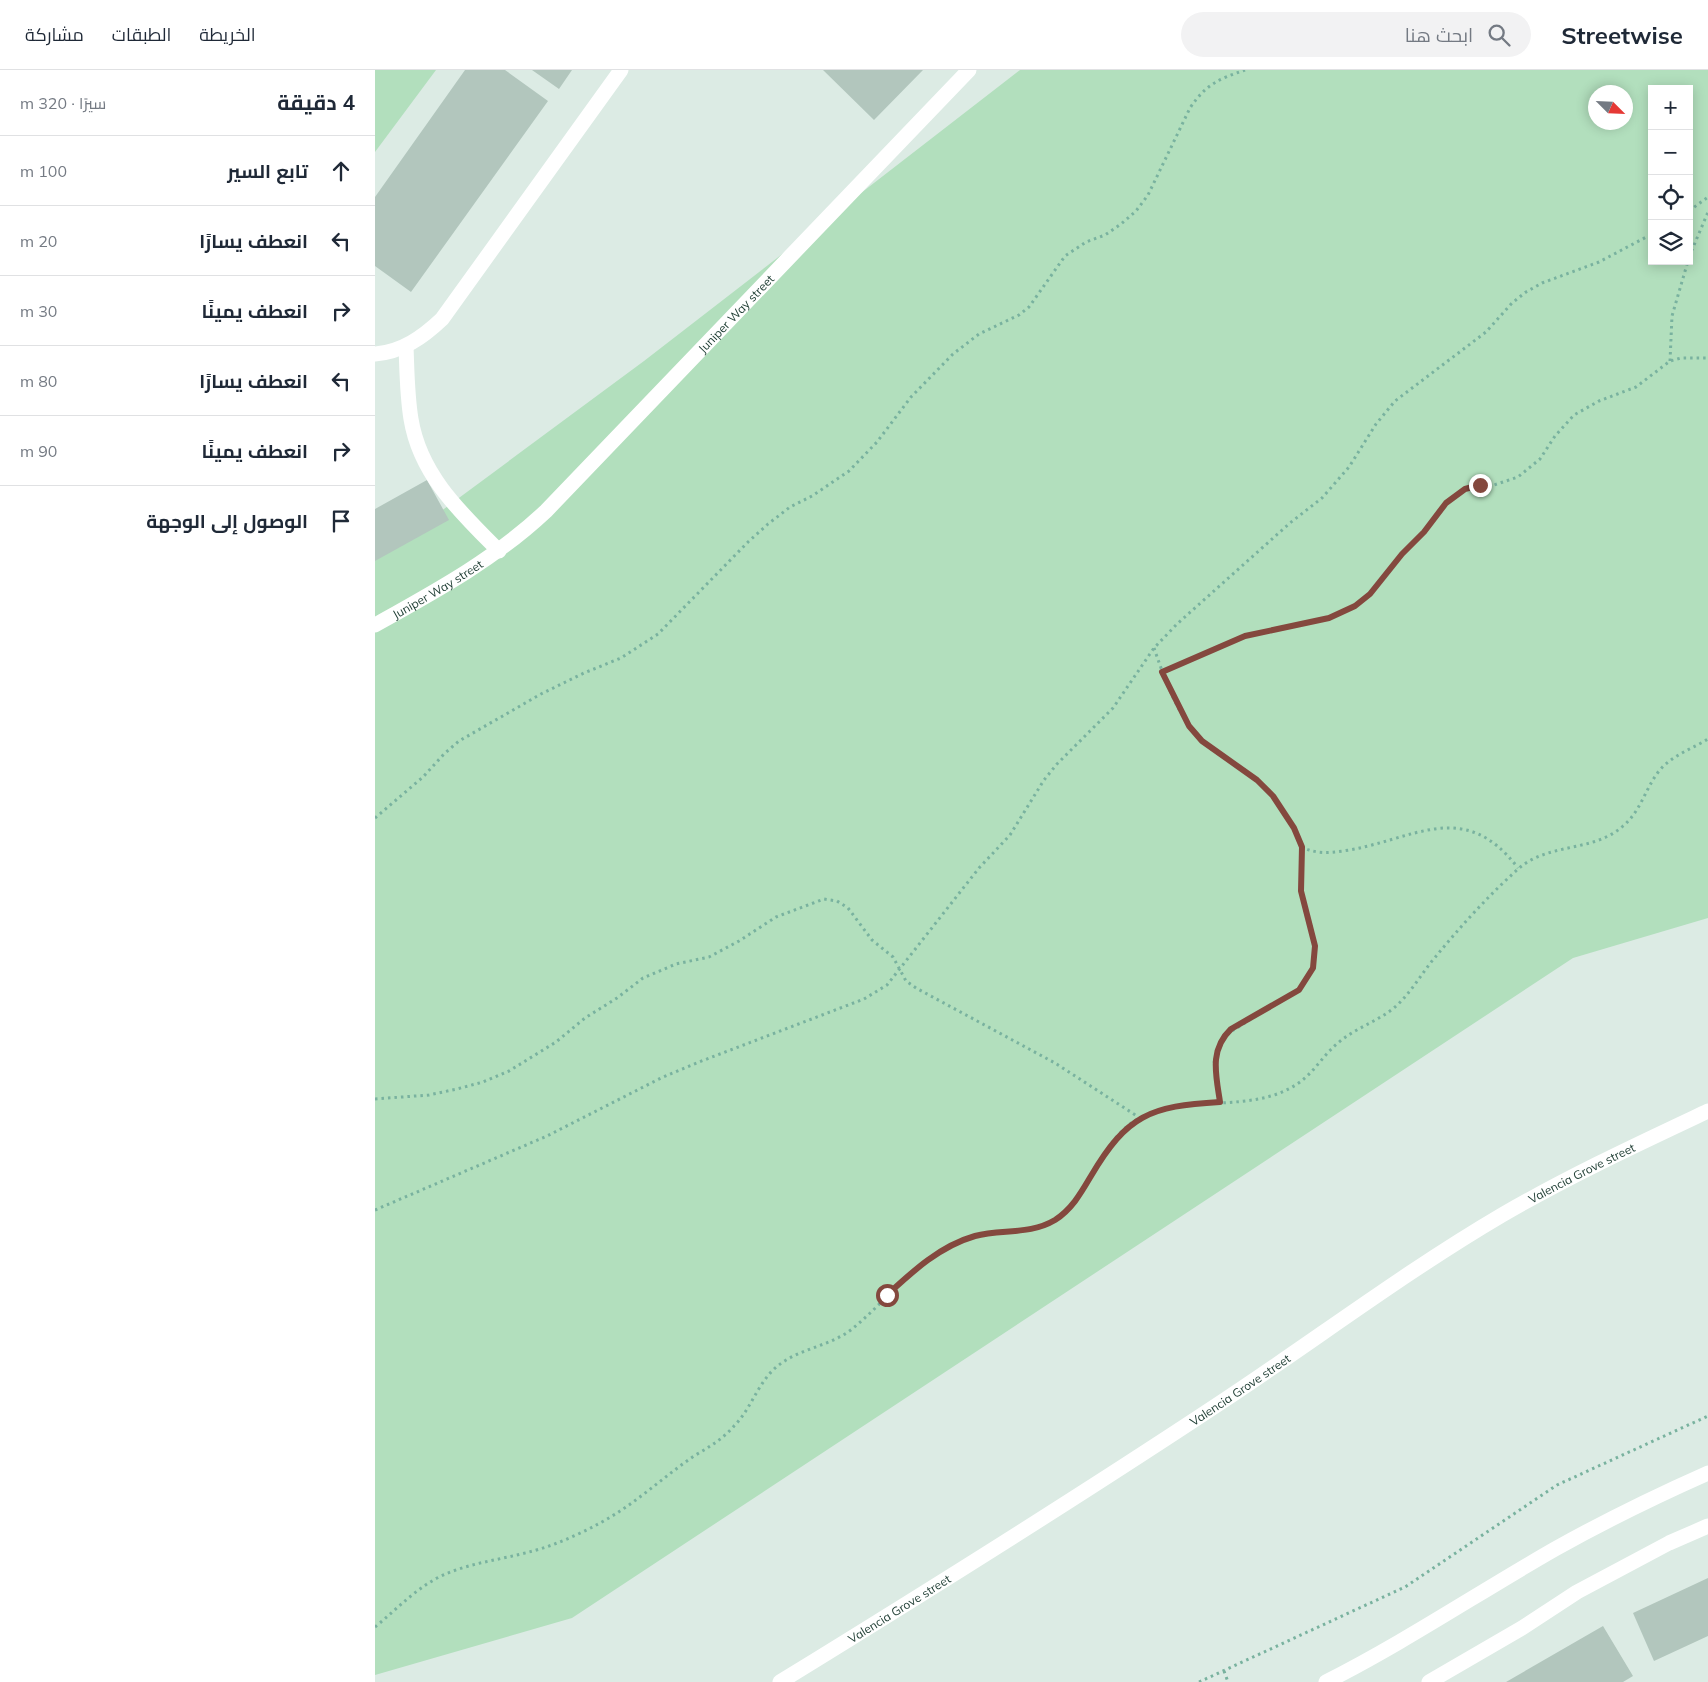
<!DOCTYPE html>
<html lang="ar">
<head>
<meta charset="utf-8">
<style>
  :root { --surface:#fff; --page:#f2f2f3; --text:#1f2937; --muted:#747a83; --line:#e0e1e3 }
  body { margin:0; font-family:Mulish,Cairo,sans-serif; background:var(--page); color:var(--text); direction:rtl }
  .controls { position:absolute; right:15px; top:15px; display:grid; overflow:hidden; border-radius:0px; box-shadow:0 2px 12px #0003 }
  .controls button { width:45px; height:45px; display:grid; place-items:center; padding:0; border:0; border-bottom:1px solid var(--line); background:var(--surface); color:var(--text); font:25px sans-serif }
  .compass { position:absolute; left:1213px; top:15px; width:45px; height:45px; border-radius:50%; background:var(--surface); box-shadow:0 2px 12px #0003; rotate:114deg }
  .stop { position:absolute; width:15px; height:15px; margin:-11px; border:4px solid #84483e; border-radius:50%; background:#fff }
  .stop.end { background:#84483e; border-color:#fff; box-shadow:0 1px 5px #0008 }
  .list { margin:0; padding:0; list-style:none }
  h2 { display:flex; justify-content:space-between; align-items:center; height:65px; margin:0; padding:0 20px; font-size:21px }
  h2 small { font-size:16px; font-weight:400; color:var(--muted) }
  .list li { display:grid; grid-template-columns:32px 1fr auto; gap:15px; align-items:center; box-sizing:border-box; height:70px; padding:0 20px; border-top:1px solid var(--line) }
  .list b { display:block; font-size:19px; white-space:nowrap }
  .list em { font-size:16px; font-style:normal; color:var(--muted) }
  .icon { flex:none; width:28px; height:28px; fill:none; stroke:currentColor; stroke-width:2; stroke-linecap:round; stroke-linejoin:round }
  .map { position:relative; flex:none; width:1333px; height:1612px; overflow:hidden; direction:ltr }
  header { display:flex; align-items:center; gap:30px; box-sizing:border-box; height:70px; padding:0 25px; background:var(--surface); border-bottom:1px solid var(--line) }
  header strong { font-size:24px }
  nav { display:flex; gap:28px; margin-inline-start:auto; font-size:18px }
  .search { width:350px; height:45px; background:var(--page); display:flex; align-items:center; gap:12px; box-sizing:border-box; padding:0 18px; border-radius:28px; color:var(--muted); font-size:19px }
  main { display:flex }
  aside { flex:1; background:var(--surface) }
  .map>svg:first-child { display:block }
</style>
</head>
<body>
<header>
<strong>Streetwise</strong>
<div class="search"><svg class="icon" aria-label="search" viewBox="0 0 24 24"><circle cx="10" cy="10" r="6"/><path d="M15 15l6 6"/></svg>ابحث هنا</div>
<nav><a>الخريطة</a><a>الطبقات</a><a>مشاركة</a></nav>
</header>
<main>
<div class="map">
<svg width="1333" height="1612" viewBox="0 0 1333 1612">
  <rect width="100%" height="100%" fill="#dcebe4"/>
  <path fill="#b2dfbd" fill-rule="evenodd" d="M 0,0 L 61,0 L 0,82 Z
    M 645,0 L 1333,0 L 1333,848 L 1198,888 L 197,1548 L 0,1605 L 0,490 L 269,291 ZM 1277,19 L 1314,19 L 1314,191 L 1277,191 ZM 1220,22 L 1250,22 L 1250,52 L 1220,52 Z"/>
  <path fill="#b2c6bd" d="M 90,0 L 130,0 L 173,31 L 36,222 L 0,196 L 0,127 Z
    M 157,0 L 197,0 L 184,19 Z
    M 448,0 L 548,0 L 499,50 Z
    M 52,410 L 74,450 L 0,491 L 0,439 Z
    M 1333,1508 L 1333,1566 L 1279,1591 L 1258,1543 Z
    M 1228,1556 L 1258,1606 L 1248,1612 L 1131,1612 Z"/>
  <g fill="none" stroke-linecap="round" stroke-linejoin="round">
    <path stroke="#79b29f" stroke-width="3" stroke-dasharray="2.5 4" stroke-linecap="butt" d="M 1314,141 L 1333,127
      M 1314,187 L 1333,142
      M 1295,291 L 1297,246 L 1313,191
      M 779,578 C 790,610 802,645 826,670 C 837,682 851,688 864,696 C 894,716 913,744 927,777 C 941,784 953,783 968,781 C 1038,771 1088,726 1143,798
      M 787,602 L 870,566 L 954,548 L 980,536 L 995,524 L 1027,484 L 1049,462 L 1078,427 L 1090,419 L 1105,415 L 1119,415 L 1143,407 L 1165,389 L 1180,366 L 1199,345 L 1224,331 L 1261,317 L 1295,291 L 1306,288 L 1333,288
      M 0,748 L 48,707 L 69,684 L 84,671 L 166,624 L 209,603 L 246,588 L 283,564 L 373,472 L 393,454 L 415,437 L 437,426 L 474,401 L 502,372 L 536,327 L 578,284 L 604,264 L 644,245 L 654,237 L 690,186 L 711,172 L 730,165 L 746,154 L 761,141 L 773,125 L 815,38 C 831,14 844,9 870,0
      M 0,1029 L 54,1025 L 82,1019 L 108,1012 L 134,1001 L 181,972 L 210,948 L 242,928 L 268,908 L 301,894 L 334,887 L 364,871 L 401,847 L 449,829 L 462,831 L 473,838 L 497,870 L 518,887 L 531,911 L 541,918 L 680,993 L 765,1048
      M 845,1032 L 839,990 L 849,966 L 924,919 L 938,898 L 940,876 L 926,821 L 927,777
      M 0,1140 L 172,1066 L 286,1008 L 324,992 L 489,929 L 512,915 L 604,798 L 635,765 L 669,710 L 682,694 L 738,638 L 779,578 L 802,554 L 915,453 L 947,428 L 974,397 L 1001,354 L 1020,331 L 1111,262 L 1137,233 L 1151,222 L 1167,213 L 1224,192 L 1277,164
      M 0,1557 C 22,1539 40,1519 66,1506 C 94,1493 124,1490 154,1482 C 183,1475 221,1457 245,1441 C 271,1424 294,1403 319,1386 C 334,1377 348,1369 359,1356 C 375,1340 381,1318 397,1301 C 420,1278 453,1278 477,1259 C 508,1234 531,1202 565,1181 C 581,1171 601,1165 620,1163 C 644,1160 664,1161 684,1147 C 718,1123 724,1072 761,1050 C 811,1022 876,1045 922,1014 C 939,1003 948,985 963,973 C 980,958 1002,952 1020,937 C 1037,922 1047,902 1062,885 C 1086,856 1113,826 1142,800 C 1172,772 1218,783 1248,756 C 1266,741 1270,719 1284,701 C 1297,685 1317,679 1333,669
      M 849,1601 L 853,1612
      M 824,1612 L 1030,1517 L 1182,1415 L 1333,1346"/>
    <g stroke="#fff" stroke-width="15">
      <path d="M 31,276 C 32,301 32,325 36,349 C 45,405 86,443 124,481"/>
      <path d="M 0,284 C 27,282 48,267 67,249 L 246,0"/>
      <path id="s1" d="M 0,555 C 61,521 120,489 171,441 L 594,0"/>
      <path id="s2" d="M 405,1612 C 553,1521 700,1429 845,1333 C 939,1271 1030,1202 1127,1145 C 1194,1106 1263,1074 1333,1041"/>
      <path d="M 951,1612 C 1030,1572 1103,1523 1180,1479 C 1230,1451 1281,1426 1333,1403"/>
      <path d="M 1054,1612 L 1147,1558 L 1202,1522 L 1294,1473 L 1333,1456"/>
    </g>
  </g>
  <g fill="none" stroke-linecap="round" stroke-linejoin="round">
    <path stroke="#84483e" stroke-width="6" d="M 512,1225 C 538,1201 565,1176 600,1166 C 627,1159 655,1165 680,1150 C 697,1139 706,1123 716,1106 C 752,1045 775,1036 845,1032 C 841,1005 834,980 856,959 L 924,920 L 938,898 L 940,876 L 926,821 L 927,777 L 919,758 L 898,726 L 882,710 L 827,671 L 814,656 L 787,602 L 870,566 L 954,548 L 980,536 L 995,524 L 1027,484 L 1049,462 L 1071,433 L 1090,419 L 1105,415"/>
  </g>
  <g text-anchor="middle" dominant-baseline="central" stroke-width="4.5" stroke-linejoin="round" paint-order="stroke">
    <g font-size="12" fill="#1d3c32" stroke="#edf7f2">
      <text stroke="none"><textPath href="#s1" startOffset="480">Juniper Way street</textPath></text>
      <text stroke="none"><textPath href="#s1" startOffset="72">Juniper Way street</textPath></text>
      <text stroke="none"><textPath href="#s2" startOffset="950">Valencia Grove street</textPath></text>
      <text stroke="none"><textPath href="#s2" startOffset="545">Valencia Grove street</textPath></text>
      <text stroke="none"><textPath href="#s2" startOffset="140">Valencia Grove street</textPath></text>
    </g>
  </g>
</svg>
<div class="controls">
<button>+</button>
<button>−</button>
<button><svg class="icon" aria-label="locate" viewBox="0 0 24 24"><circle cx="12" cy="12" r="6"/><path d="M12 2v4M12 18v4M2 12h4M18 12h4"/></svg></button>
<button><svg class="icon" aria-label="layers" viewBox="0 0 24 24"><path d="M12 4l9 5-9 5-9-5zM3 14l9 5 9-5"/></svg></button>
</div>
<svg class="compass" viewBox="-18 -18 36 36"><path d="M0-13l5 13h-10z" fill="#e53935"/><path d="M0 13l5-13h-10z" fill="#747a83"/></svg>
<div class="stop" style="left:512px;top:1225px"></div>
<div class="stop end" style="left:1105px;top:415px"></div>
</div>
<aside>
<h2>4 دقيقة<small>سيرًا · 320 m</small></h2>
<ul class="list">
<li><svg class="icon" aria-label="ahead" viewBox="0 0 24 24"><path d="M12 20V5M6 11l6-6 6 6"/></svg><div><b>تابع السير</b></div><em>100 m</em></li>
<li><svg class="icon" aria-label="left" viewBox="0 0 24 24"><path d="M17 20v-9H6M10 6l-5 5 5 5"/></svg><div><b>انعطف يسارًا</b></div><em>20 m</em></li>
<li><svg class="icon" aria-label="right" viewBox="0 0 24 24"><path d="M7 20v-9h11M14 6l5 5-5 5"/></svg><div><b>انعطف يمينًا</b></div><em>30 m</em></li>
<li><svg class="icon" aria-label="left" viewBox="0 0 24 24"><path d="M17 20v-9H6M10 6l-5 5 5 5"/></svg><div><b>انعطف يسارًا</b></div><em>80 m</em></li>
<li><svg class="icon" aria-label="right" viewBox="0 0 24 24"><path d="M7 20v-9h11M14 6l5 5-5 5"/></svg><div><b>انعطف يمينًا</b></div><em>90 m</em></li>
<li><svg class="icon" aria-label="arrive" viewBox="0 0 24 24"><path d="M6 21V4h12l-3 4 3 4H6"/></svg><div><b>الوصول إلى الوجهة</b></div></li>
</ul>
</aside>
</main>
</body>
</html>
